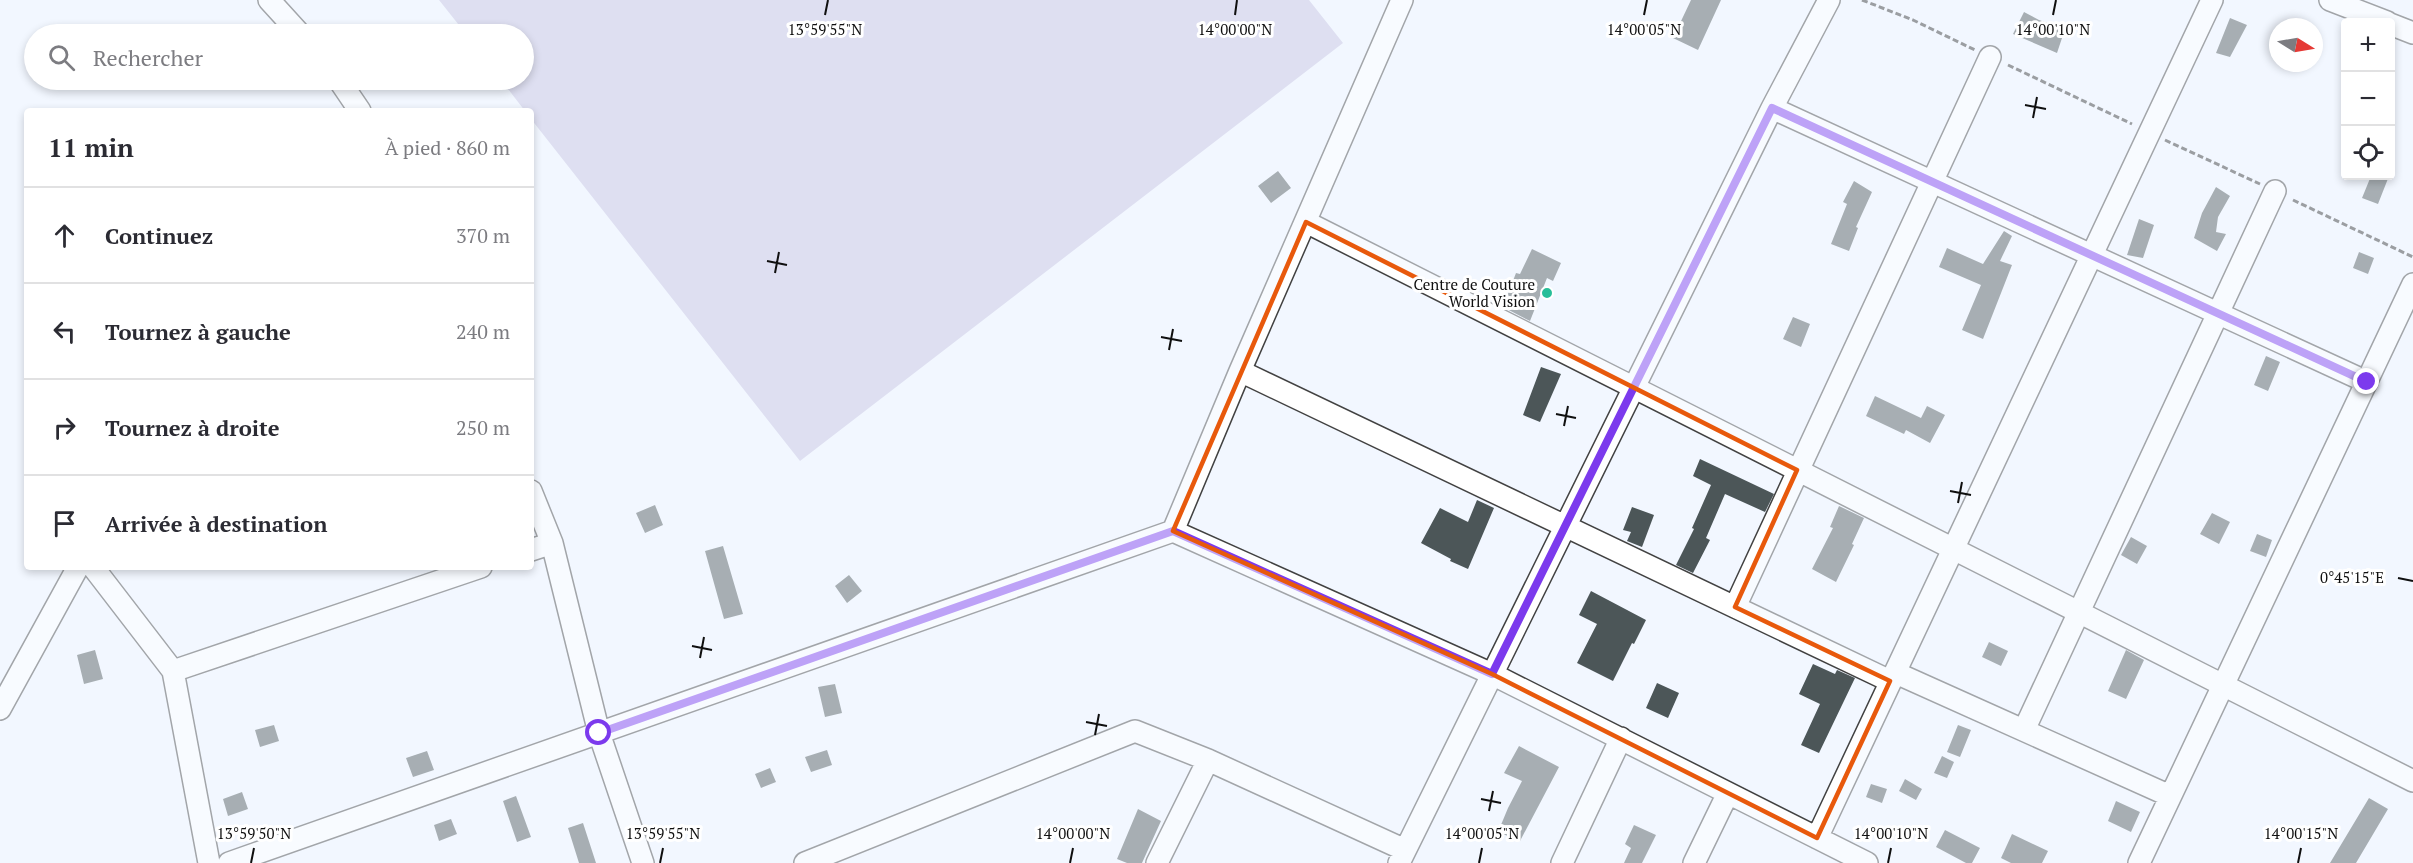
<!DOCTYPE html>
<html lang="fr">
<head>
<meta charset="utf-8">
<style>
  :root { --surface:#fff; --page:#f2f2f3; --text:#2b2b33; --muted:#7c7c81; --line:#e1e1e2 }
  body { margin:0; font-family:"PT Serif",serif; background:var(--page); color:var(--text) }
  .controls { position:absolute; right:18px; top:18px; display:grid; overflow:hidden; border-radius:6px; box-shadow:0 3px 9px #0003 }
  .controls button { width:54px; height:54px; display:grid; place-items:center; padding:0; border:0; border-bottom:2px solid var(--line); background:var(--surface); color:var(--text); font:30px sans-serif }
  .compass { position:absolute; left:2269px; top:18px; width:54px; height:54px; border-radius:50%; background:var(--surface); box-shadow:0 3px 9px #0003; rotate:101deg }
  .stop { position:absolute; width:18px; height:18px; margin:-14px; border:4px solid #7c3aed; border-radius:50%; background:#fff }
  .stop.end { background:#7c3aed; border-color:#fff; box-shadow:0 2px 6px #0008 }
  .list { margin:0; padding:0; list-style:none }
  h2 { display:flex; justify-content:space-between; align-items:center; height:78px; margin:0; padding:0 24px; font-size:26px }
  h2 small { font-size:20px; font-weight:400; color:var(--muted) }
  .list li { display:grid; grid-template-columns:39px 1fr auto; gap:18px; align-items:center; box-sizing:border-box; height:96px; padding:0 24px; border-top:2px solid var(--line) }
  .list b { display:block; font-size:22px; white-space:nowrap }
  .list em { font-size:20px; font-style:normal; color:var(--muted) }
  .icon { flex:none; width:33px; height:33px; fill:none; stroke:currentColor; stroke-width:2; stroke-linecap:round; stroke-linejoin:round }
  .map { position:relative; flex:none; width:2413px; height:863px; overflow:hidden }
  .search { position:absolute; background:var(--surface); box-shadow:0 3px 9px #0003; left:24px; top:24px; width:510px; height:66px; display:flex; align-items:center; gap:15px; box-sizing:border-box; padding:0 21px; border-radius:33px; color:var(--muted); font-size:22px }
  .panel { position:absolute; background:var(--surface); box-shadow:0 3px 9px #0003; left:24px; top:108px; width:510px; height:462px; border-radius:6px }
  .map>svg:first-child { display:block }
</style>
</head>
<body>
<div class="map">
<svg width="2413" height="863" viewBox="0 0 2413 863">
  <rect width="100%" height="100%" fill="#f2f7ff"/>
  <path fill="#c6c2e1" d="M 439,0 L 1309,0 L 1343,43 L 800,461 L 531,119 L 531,111 L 525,111 L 501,80 L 524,80 L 524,34 L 466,34 Z"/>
  <path fill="#4c5658" d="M 1691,0 L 1721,0 L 1698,50 L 1673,38 Z
    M 2024,12 L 2039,20 L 2065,29 L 2057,53 L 2013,34 Z
    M 2230,18 L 2247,25 L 2230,57 L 2216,53 Z
    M 1278,171 L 1291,188 L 1271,203 L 1258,186 Z
    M 2371,176 L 2389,176 L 2378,204 L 2362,198 Z
    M 1854,181 L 1872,192 L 1856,227 L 1858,228 L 1849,251 L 1831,244 L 1847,204 L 1843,202 Z
    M 2216,187 L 2230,196 L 2218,217 L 2216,232 L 2226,234 L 2217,251 L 2194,238 L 2202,213 Z
    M 2139,219 L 2154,225 L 2143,258 L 2127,255 Z
    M 2004,231 L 2012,236 L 2000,261 L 2012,265 L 1983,339 L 1962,330 L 1981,285 L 1939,267 L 1947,248 L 1983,264 Z
    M 1532,249 L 1561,263 L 1553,281 L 1547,278 L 1530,321 L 1503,307 L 1516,273 L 1520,274 Z
    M 2359,252 L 2374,258 L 2368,274 L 2353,268 Z
    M 1793,317 L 1810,324 L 1801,347 L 1783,339 Z
    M 2266,356 L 2280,362 L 2268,391 L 2254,385 Z
    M 1541,367 L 1561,374 L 1540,422 L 1523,415 Z
    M 1875,396 L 1921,418 L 1927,406 L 1945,415 L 1930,443 L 1906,430 L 1904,434 L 1866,416 Z
    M 1700,459 L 1774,494 L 1765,512 L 1725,494 L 1706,538 L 1710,540 L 1693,573 L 1676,565 L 1694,529 L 1692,528 L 1711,485 L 1693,476 Z
    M 1477,500 L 1494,508 L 1468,569 L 1450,561 L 1451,559 L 1421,543 L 1440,508 L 1468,522 Z
    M 655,505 L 663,525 L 645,533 L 636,513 Z
    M 1839,506 L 1864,518 L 1852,544 L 1854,545 L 1836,582 L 1812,569 L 1833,528 L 1830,527 Z
    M 1632,507 L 1654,515 L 1642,547 L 1627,541 L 1631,532 L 1623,530 Z
    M 2212,513 L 2230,522 L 2219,544 L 2200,534 Z
    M 2257,534 L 2272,540 L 2266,557 L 2250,551 Z
    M 2131,537 L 2147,546 L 2137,564 L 2121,555 Z
    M 723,546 L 743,614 L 724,619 L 705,551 Z
    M 849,575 L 862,591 L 847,603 L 835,586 Z
    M 1591,591 L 1646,620 L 1634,644 L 1632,643 L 1613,681 L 1577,663 L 1597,624 L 1579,615 Z
    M 1989,642 L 2008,651 L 2001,666 L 1982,657 Z
    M 95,650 L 103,679 L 84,684 L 77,655 Z
    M 2126,650 L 2144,660 L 2126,699 L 2108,691 Z
    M 1813,664 L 1835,674 L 1837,670 L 1855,678 L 1819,753 L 1801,745 L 1820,704 L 1799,694 Z
    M 1657,683 L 1679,693 L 1668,718 L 1646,708 Z
    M 835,684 L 842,713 L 825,717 L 818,687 Z
    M 274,725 L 279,741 L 260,747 L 255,730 Z
    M 1958,725 L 1971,730 L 1960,757 L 1947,752 Z
    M 1519,746 L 1559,767 L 1520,841 L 1498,832 L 1508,808 L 1522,781 L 1504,773 Z
    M 827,750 L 832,765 L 811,772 L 805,757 Z
    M 427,751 L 434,770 L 413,777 L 406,758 Z
    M 1942,756 L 1954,762 L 1947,778 L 1934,773 Z
    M 770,768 L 776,782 L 761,788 L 755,774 Z
    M 1905,779 L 1922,789 L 1916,800 L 1899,791 Z
    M 1871,784 L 1887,789 L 1882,803 L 1866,797 Z
    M 242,792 L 248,809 L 228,816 L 223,799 Z
    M 516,796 L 531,837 L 517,842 L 503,801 Z
    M 2369,798 L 2388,809 L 2356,863 L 2330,863 Z
    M 2116,801 L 2140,812 L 2131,832 L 2108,821 Z
    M 1138,809 L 1161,821 L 1142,863 L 1127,863 L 1117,859 Z
    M 451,819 L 457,834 L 439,841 L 434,825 Z
    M 583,823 L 596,863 L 579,863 L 568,828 Z
    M 1634,825 L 1656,835 L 1642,863 L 1624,863 L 1631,848 L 1625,844 Z
    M 1945,830 L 1980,848 L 1972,863 L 1966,863 L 1936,847 Z
    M 2012,834 L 2048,851 L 2042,863 L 2011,863 L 2001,858 Z"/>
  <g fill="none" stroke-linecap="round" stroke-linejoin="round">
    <defs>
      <path id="minor" d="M 269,0 L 300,34
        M 2330,0 L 2387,22
        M 2390,24 L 2413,33
        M 339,80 L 360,111
        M 1772,108 L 2367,382
        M 1306,222 L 2413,781
        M 1240,371 L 1890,681
        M 531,491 L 552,543 L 599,733 L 643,863
        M 1173,531 L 1240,371 L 1402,0
        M 531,550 L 552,543
        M 93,567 L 173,671 L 209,863
        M 1735,607 L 1990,57
        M 173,671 L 481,567
        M 1896,673 L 2170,796
        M 0,709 L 78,567
        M 2024,730 L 2275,191
        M 1817,838 L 2212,0
        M 229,863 L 1173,531 L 1492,674 L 1867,863
        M 805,863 L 1135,731 L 1208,760 L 1405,850
        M 1157,863 L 1208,760
        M 1399,863 L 1772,108 L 1829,0
        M 1562,863 L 1621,738
        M 1694,863 L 1728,793
        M 2139,863 L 2413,284"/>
    </defs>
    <use href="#minor" stroke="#424242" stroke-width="24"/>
    <path stroke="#313131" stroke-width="3" stroke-dasharray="6 3" stroke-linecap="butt" d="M 1862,0 L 1913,20 L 1975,50
      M 2008,65 L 2132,124
      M 2165,140 L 2260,184
      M 2293,200 L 2413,257"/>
    <use href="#minor" stroke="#fff" stroke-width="21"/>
  </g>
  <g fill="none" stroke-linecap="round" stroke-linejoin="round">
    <path stroke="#7c3aed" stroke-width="8" d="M 599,733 L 1173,531 L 1492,674 L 1772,108 L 2367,382"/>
  </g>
  <path d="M0 0H2413V863H0ZM 1306,222 L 1797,470 L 1735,607 L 1890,681 L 1817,838 L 1492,674 L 1173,531 Z" fill="#f2f7ff" fill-opacity=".55" fill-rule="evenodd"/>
  <path fill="none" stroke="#e8590c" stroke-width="4.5" stroke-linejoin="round" d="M 1306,222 L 1797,470 L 1735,607 L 1890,681 L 1817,838 L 1492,674 L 1173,531 Z"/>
  <path fill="none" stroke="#0f0f0f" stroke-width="2" d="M 825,15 L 828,0M 1235,15 L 1237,0M 1644,15 L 1647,0M 2053,15 L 2056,0M 2025,105 L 2046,109M 2033,118 L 2037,97M 767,261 L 787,265M 775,273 L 779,252M 1161,337 L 1182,341M 1169,350 L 1173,329M 1556,414 L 1576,418M 1564,426 L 1568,406M 1950,491 L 1971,495M 1958,503 L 1962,482M 2398,578 L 2413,581M 692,646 L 712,650M 700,658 L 704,637M 1086,722 L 1107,726M 1095,735 L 1099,714M 1481,799 L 1501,803M 1489,811 L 1493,791M 251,863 L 254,848M 660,863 L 663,848M 1070,863 L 1073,848M 1479,863 L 1482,848M 1888,863 L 1891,848M 2298,863 L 2301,848"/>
  <circle fill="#28be99" stroke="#fff" stroke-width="2" cx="1547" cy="293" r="6"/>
  <g text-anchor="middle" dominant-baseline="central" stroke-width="6" stroke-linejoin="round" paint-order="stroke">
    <g font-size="15" fill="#0f0f0f" stroke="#fff" text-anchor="end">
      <text x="1535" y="284">Centre de Couture<tspan x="1535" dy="17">World Vision</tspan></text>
    </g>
  </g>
  <g font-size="15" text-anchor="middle" fill="#0f0f0f" stroke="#fff" stroke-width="6" stroke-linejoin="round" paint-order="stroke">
    <text x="825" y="35">13°59'55"N</text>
    <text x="1235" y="35">14°00'00"N</text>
    <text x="1644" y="35">14°00'05"N</text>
    <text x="2053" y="35">14°00'10"N</text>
    <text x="2352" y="583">0°45'15"E</text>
    <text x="254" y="839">13°59'50"N</text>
    <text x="663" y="839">13°59'55"N</text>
    <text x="1073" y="839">14°00'00"N</text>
    <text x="1482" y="839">14°00'05"N</text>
    <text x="1891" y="839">14°00'10"N</text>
    <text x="2301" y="839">14°00'15"N</text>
  </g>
</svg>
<div class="controls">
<button>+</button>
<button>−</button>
<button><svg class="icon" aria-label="locate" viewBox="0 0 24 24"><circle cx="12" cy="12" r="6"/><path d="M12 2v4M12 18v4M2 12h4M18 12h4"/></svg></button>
</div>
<svg class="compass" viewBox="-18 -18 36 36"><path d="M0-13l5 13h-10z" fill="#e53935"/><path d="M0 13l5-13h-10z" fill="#7c7c81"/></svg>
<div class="stop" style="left:599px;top:733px"></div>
<div class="stop end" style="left:2367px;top:382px"></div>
<div class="search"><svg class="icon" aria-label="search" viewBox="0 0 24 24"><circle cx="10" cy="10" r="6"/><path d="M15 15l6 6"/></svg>Rechercher</div>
<section class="panel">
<h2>11 min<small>À pied · 860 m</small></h2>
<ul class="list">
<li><svg class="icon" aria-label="ahead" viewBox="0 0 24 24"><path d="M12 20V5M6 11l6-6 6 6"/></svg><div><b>Continuez</b></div><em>370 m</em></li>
<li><svg class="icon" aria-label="left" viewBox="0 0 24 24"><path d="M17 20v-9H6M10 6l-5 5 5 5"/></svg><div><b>Tournez à gauche</b></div><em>240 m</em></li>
<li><svg class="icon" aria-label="right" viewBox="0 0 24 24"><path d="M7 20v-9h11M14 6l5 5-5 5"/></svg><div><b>Tournez à droite</b></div><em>250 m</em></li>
<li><svg class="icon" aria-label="arrive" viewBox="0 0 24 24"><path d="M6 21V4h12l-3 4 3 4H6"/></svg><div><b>Arrivée à destination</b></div></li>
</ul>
</section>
</div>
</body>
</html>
